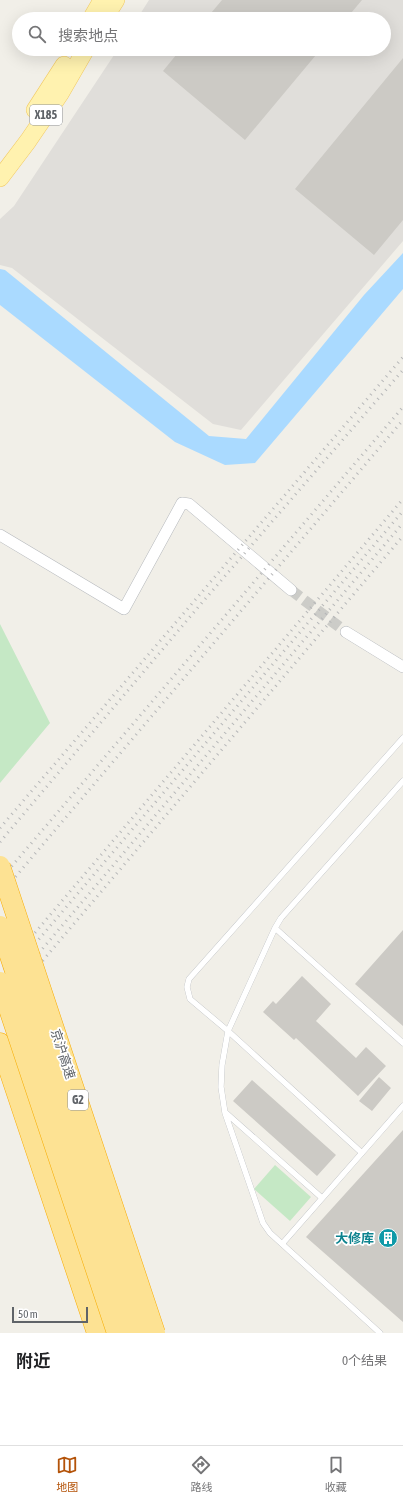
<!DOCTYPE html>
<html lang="zh">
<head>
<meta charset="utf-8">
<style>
  :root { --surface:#fff; --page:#f2f2f2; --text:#202124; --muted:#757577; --line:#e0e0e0; --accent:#b45309 }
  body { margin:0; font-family:"Asap Condensed","Noto Sans SC",sans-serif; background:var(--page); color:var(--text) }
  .scale { position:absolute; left:12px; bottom:10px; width:76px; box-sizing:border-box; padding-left:4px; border:2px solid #5f6368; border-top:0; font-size:11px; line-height:14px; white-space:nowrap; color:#5f6368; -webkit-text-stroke:3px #fff; paint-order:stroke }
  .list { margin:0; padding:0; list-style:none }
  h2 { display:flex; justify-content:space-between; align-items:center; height:52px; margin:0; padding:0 16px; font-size:17px }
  h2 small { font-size:13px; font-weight:400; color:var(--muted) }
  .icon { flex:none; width:22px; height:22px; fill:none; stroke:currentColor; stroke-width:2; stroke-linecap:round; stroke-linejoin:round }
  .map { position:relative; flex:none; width:403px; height:1333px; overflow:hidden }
  .search { position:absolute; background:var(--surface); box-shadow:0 4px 16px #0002; left:12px; right:12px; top:12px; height:44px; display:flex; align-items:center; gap:10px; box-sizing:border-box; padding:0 14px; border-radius:22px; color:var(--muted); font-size:15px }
  .sheet { height:112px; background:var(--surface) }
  nav { display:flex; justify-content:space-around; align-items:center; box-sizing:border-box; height:56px; border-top:1px solid var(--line); background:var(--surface); font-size:11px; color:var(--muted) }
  nav a { display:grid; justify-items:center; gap:2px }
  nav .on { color:var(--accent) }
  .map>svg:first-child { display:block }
</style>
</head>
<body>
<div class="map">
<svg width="403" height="1333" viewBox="0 0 403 1333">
  <rect width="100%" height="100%" fill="#f1efe8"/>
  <path fill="#e0deda" d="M 149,0 L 403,0 L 403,241 L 241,430 L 213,424 L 12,268 L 0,265 L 0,219 L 14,206 L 118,49 L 384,49 L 384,19 L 137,19 Z"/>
  <path fill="#c5e8c5" d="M 0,624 L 50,723 L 0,783 Z
    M 275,1165 L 311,1197 L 290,1221 L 254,1189 Z"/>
  <path fill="#aadaff" d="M 403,253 L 403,289 L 255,463 L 225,465 L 175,442 L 0,305 L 0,269 L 5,270 L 209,436 L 246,439 L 364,295 Z"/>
  <path fill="#cccac5" d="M 222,0 L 362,0 L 346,19 L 206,19 Z
    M 181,49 L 321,49 L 245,140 L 163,71 Z
    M 403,58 L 403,220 L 374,255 L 295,189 Z
    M 403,930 L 403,1026 L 355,984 Z
    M 302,976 L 331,1004 L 316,1021 L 356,1058 L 366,1047 L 386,1066 L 358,1096 L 296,1038 L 294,1040 L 263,1012 L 273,1001 L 276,1004 Z
    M 379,1077 L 391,1088 L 372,1111 L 359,1101 Z
    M 252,1080 L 336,1155 L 317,1176 L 233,1101 Z
    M 403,1130 L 403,1322 L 306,1237 Z"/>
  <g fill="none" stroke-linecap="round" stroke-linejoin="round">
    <path stroke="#ccccc8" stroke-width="11" stroke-dasharray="11 5.5" stroke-linecap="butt" d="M 291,590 L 346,632"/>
    <defs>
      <path id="lane" d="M 275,928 L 403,1043
        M 226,1113 L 322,1198
        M 362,1153 L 228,1031 L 190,999 L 187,987 L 189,979 L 403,738
        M 282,1244 L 403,1106
        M 380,1333 L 270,1233 L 263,1223 L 225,1113 L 221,1087 L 222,1065 L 228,1031 L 275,928 L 281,918 L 403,781"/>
      <path id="street" d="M 0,535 L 124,609 L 182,503 L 189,504 L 291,590
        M 346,632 L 403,667"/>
      <path id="primary" d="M 91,19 L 102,0
        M 104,19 L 116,0
        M 35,110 L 64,65
        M 0,178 L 28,141 L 60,94 L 86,49"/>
      <path id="highway" d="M 0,1043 L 97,1333"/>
    </defs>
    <use href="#lane" stroke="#b5b8bc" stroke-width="6"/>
    <use href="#street" stroke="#b5b8bc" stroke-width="12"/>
    <use href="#primary" stroke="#f2c960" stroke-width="18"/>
    <use href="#highway" stroke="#f9ab00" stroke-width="21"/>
    <use href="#lane" stroke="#fff" stroke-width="5.5"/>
    <use href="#street" stroke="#fff" stroke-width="11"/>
    <use href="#primary" stroke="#fff2af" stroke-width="17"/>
    <use href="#highway" stroke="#fde293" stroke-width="20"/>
    <path stroke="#b6b7b8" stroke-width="3" stroke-dasharray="1 5" stroke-linecap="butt" d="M 0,828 L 403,357
      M 0,842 L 200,605 L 403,370
      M 0,880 L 403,407
      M 0,895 L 403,420
      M 0,974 L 403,499
      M 0,985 L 403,511
      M 0,999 L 403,523
      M 0,1011 L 403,536"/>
    <defs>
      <path id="highway-bridge" d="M 0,866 L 155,1333
        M 0,926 L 136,1333
        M 0,982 L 117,1333"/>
    </defs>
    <use href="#highway-bridge" stroke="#f9ab00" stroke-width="21" stroke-linecap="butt"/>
    <use href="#highway-bridge" stroke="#fde293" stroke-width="20"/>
  </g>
  <defs>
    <symbol id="building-disc" viewBox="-11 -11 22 22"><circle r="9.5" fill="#0f9aa8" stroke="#fff"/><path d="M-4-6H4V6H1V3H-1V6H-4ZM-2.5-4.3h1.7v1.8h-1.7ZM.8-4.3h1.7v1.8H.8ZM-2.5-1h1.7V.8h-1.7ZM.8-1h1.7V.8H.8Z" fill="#fff"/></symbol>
  </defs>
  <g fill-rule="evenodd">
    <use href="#building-disc" x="377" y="1227" width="22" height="22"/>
  </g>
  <g text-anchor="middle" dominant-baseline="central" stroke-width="3.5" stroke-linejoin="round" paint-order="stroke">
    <g fill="#fff" stroke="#8f9295" stroke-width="1">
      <rect x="30" y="105" width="32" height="20" rx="3"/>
      <rect x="68" y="1090" width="20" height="20" rx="3"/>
    </g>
    <g font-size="12" font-weight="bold" fill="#5f6368">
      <text x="46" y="115">X185</text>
      <text x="78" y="1100">G2</text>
    </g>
    <g font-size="13" fill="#5f6368" stroke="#fff">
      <text transform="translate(63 1054) rotate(72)">京沪高速</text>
    </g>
    <g font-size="13" font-weight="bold" fill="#0d838f" stroke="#fff" text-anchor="end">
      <text x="374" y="1238">大修库</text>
    </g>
  </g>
</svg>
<div class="scale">50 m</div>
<div class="search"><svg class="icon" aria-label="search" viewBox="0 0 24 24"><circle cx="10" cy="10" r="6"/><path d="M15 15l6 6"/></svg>搜索地点</div>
</div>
<section class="sheet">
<h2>附近<small>0个结果</small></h2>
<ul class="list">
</ul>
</section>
<nav>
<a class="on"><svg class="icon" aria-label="map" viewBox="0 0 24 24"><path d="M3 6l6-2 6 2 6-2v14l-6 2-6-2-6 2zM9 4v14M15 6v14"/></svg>地图</a>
<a><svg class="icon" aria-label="directions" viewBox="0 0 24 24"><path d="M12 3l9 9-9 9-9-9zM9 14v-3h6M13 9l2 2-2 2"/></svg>路线</a>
<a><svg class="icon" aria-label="saved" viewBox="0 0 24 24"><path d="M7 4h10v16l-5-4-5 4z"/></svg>收藏</a>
</nav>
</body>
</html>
